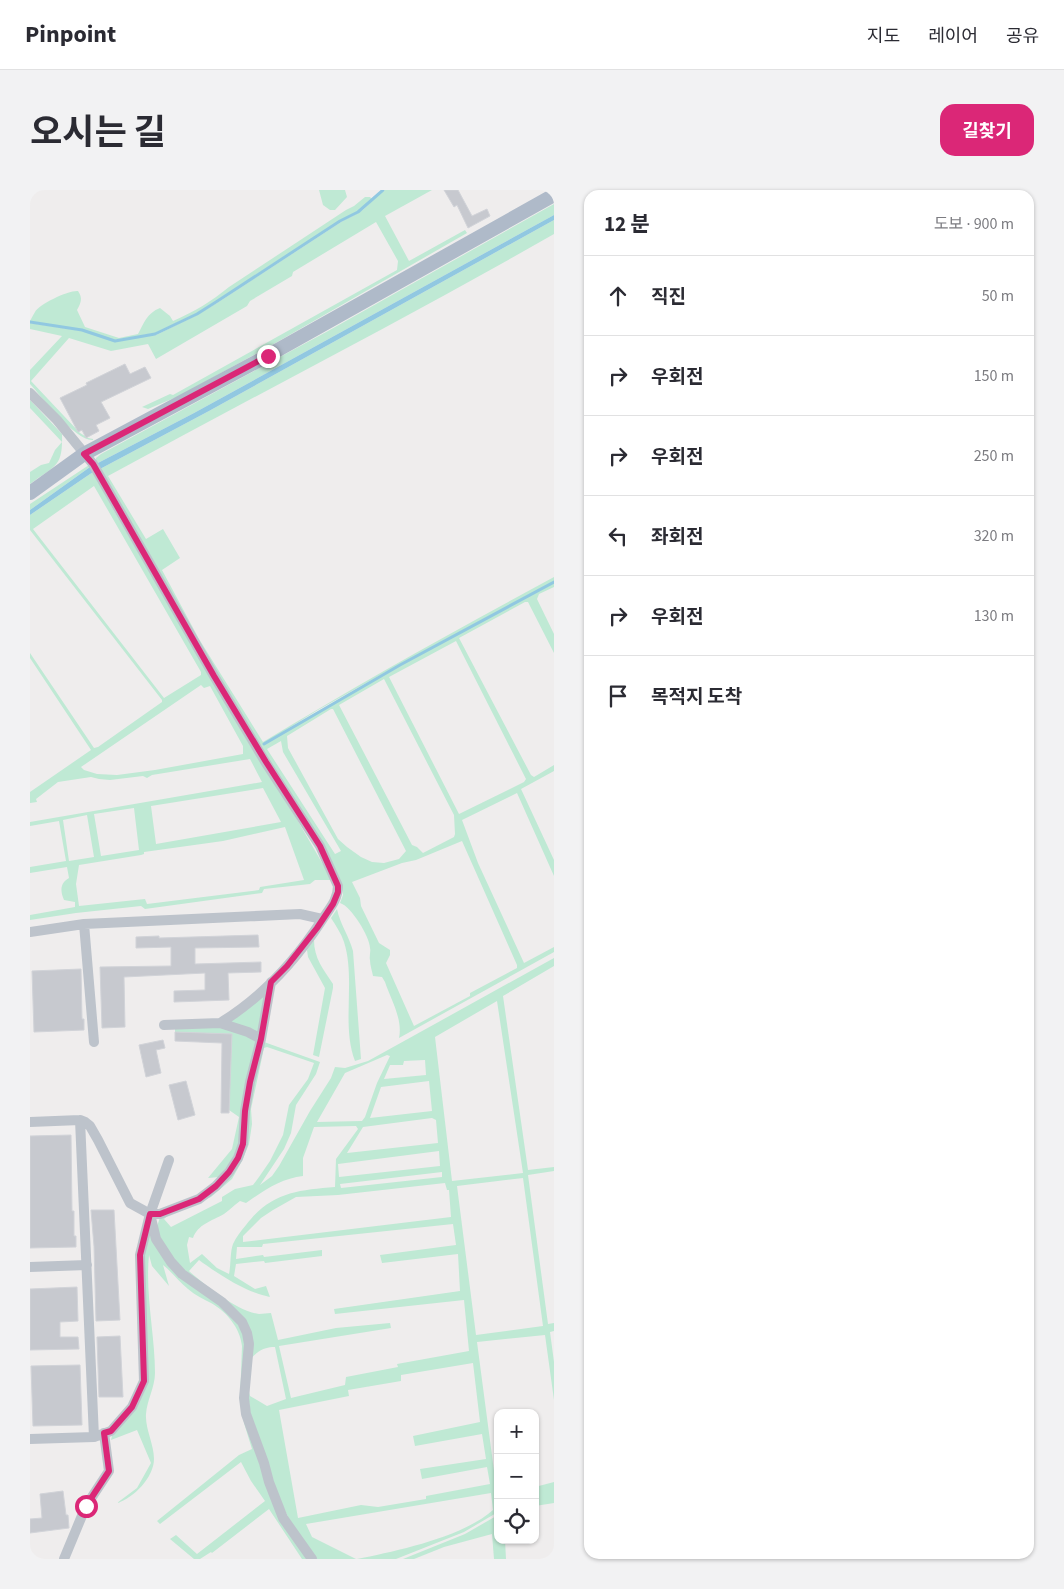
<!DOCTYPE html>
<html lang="ko">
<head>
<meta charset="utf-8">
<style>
  :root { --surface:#fff; --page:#f2f2f3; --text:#2b2b33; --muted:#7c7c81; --line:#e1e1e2; --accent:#db2777 }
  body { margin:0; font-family:"Source Sans 3","Noto Sans KR",sans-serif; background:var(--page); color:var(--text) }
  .controls { position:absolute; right:15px; bottom:15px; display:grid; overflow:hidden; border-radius:10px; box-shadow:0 1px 4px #0004 }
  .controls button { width:45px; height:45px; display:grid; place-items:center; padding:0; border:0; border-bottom:1px solid var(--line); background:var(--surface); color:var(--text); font:25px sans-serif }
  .stop { position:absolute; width:15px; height:15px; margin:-11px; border:4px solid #db2777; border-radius:50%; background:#fff }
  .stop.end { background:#db2777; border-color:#fff; box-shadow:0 1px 5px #0008 }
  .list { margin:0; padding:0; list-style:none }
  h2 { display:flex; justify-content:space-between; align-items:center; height:65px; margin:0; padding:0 20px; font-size:21px }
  h2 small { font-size:16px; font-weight:400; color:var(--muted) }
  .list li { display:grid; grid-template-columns:32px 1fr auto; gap:15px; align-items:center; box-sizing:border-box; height:80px; padding:0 20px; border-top:1px solid var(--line) }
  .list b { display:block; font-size:19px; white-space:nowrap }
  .list em { font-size:16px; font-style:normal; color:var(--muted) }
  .icon { flex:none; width:28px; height:28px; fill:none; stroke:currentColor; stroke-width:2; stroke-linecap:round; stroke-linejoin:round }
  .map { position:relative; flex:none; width:524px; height:1369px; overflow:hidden; border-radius:15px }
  header { display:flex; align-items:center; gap:30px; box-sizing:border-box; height:70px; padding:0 25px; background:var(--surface); border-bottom:1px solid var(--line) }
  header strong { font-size:24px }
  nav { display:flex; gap:28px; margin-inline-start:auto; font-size:18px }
  .intro { display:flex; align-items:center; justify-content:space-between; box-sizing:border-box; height:120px; padding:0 30px }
  h1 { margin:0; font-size:35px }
  .button { padding:12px 22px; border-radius:15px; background:var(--accent); color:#fff; font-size:18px; font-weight:700 }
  main { display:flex; gap:30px; padding:0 30px }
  aside { flex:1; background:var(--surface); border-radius:15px; box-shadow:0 1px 4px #0004 }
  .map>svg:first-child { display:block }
</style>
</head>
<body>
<header>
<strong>Pinpoint</strong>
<nav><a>지도</a><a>레이어</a><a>공유</a></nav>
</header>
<div class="intro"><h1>오시는 길</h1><a class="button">길찾기</a></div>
<main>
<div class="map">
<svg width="524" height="1369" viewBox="0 0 524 1369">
  <rect width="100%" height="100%" fill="#efeded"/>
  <path fill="#bfe9d4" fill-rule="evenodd" d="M 289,0 L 315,0 L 317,7 L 305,20 L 300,20 L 293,15 Z
    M 355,0 L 402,0 L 355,26 L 379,71 L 435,40 L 437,43 L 242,155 L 149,206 L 118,219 L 112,217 L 140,204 L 143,205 L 367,80 L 368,71 L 346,32 L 263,82 L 262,86 L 220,111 L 217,116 L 126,169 L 118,154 L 81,161 L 39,148 L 1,191 L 50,243 L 58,248 L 63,249 L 63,250 C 45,251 12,207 0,194 L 0,180 L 32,146 L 0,139 L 0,133 L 52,141 L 85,151 L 126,145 L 167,125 L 187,113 L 311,32 C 320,27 329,24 336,17 C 343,11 347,5 355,0 Z
    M 335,7 L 340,7 L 342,9 L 328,22 L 310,30 L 167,123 L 125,143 L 85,150 L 53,140 L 0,131 C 1,129 3,125 5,122 C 9,114 39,100 48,101 C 53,108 51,113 47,120 L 55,137 L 89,148 L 108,144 C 114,133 117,123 130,118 L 140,126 L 143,131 C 164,122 182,111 199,97 L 316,20 L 324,16 Z
    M 524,14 L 524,25 L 164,223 L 66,274 L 66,268 L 71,264 L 298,141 Z
    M 524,30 L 524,44 C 377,128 226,205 78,286 L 116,349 L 133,339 L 150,368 L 132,380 L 169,449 L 233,552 C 328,494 426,440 524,387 L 524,391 L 370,474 L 288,520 L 233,554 L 371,475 L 524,393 L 524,397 L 509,404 L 507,409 L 524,444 L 524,463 L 498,412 L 495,412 L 429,448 L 501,585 L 504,587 L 524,575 L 524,581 L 491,599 L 524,670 L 524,686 L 487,603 L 432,630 L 448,673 L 494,773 L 524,757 L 524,762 L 369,848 C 373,829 361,810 355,792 L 352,787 L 343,786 C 342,781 340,775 340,770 C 339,766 341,762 340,758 C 340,747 321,716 310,713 L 313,705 L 312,697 L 231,556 L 202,510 L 70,279 L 179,221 ZM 426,451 L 496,589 L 494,592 L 429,624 L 359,487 ZM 354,489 L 424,625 L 425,644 L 424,647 L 393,663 L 387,657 L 382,655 L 309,515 ZM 301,519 L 303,519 L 376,661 L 369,669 L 354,673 L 342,672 L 331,667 L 317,657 L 308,649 L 258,558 L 257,546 ZM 251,551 L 253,562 L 311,661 L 305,664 L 237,559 ZM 432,651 L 487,775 L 487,778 L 440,803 L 440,806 L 384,836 L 356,773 L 360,765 L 360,760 L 349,753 L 331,716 L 330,708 L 322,692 L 372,673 L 386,670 Z
    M 0,210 L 32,244 C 33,278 25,275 0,294 L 0,282 L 11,275 L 19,273 L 25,260 L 32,252 L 0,218 Z
    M 59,275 L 60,277 L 0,320 L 0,314 Z
    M 63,282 L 83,319 L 221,557 L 265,626 L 302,690 L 285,690 L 280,694 L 234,699 L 232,703 L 115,719 L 111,716 L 46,723 L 0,730 L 0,725 L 45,717 L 45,712 L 34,710 C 30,701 30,693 39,688 L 37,677 L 0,683 L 0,677 L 36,671 L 29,631 L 0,636 L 0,632 L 232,592 L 220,569 L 122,585 L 117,588 L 113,586 L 80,590 L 69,589 L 61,587 L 28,592 L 6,609 L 7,612 L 0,613 L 0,602 L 61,560 L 0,468 L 0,463 L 64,558 L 68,557 L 132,512 L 132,510 L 0,340 L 0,325 ZM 64,296 L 171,482 L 171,485 L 134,508 L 3,339 ZM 171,495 L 174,498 L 180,496 L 213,556 L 213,564 L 125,580 L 87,585 L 67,584 L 54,580 L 51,577 ZM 233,598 L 251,632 L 126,654 L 121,616 ZM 104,618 L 109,660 L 71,666 L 64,624 ZM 57,625 L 64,667 L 39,671 L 33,630 ZM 255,637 L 274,690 L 230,697 L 229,700 L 117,714 L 115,709 L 49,716 L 46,694 L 49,675 L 111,665 L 114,664 L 114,662 L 193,651 Z
    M 307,719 C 310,734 319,746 323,761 L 331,869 L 325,871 C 311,834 326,790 314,752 C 311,743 306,736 301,728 Z
    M 284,750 C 284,768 293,779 303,794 L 303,798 L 289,867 L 283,865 L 295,798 L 278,767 L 277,760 Z
    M 524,768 L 524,776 L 473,806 L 498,980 L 524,977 L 524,981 L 498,985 L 518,1134 L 524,1133 L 524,1141 L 520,1142 L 524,1172 L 524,1210 L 515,1145 L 447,1152 L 466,1296 L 468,1296 L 468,1322 L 434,1342 L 366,1369 L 327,1369 C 367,1361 433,1347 463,1320 L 461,1303 L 276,1334 L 282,1347 L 326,1369 L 287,1369 L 266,1344 L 252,1316 L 221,1228 L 217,1195 L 220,1206 L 237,1216 L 256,1209 L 245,1157 C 234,1157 227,1161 220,1170 L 220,1142 L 159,1086 L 132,1056 L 127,1036 L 131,1025 L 162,1013 L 203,980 L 234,852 L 290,872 L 286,884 L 266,915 L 261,943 L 254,959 L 230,995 L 242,986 L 249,976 L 280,921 L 301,888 L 305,877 L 315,878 L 338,871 ZM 467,811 L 493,983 L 422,991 L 405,847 ZM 237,857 L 284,873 L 278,889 L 259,915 L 253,945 L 240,971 L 229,987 L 223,995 L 205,999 L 192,1007 L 192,1011 L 141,1037 L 134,1029 L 140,1024 L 181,1007 L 202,989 L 212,971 L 219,954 L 222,934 L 221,919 L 234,858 ZM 357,865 L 360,866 L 347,893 L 335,927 L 332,931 L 287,932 L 315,883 ZM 395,870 L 396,885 L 354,889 L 360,875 L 373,875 L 374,871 ZM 399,891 L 402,921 L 340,928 L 351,897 ZM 402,928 L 406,930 L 408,953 L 317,963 L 333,937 ZM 326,936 L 328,939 L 306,969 L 305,997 C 267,1000 240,1003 216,1035 C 211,1041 206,1047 203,1054 C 200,1062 201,1075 199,1084 L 187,1078 L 172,1064 L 160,1073 L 157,1055 L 159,1047 L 163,1048 C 168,1034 182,1031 194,1024 C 200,1020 204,1015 210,1011 L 216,1013 C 233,1001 252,988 273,986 L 273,968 L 284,937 ZM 409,961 L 410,976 L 309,987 L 308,974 ZM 412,982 L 412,987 L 311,998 L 310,994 ZM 493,988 L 513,1136 L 446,1145 L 427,996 ZM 415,993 L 417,1000 L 419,1000 L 421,1027 L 213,1052 L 213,1046 L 231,1028 L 243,1020 L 266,1007 L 308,1005 ZM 423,1034 L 426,1055 L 350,1065 L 352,1073 L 428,1064 L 430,1101 L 304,1119 L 305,1124 L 434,1110 L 439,1161 L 367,1174 L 368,1177 L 316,1187 L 315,1195 L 261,1208 L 249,1156 L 361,1138 L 360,1133 L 306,1138 L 248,1150 L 241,1123 C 237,1123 233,1124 229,1124 C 208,1122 175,1095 159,1081 L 169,1070 C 188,1084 217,1103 240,1107 L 236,1096 L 225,1099 L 204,1086 L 206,1074 L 234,1071 L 235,1073 L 292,1066 L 292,1060 L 234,1067 L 233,1065 L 206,1069 L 207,1057 L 232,1057 L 233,1054 ZM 443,1173 L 450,1232 L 383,1246 L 385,1256 L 452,1244 L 456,1269 L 390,1279 L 392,1289 L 457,1277 L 460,1294 L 396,1306 L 396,1309 L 348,1317 L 331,1315 L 268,1328 L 249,1220 L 319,1206 L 318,1200 L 371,1191 L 371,1185 Z
    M 238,800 L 229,840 L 227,842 L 196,833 Z
    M 190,837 L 206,841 L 226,851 L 209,954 L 206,964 L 189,987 L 178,988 L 202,959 L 209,927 L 199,920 L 202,844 L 145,842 L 145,839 Z
    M 118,1035 L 127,1057 L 202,1124 L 214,1145 L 219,1241 L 277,1369 L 272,1369 L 239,1319 L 182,1363 L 181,1362 L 170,1369 L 164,1369 L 140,1349 L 146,1345 L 167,1364 L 235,1311 L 221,1291 L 211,1272 L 130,1334 L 127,1331 L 209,1265 L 222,1259 L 214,1233 L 210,1210 L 212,1156 C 210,1138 197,1122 181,1113 C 173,1109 165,1105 158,1099 C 149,1092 142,1082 133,1075 L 139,1096 L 122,1076 L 119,1065 C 115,1104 125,1145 125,1183 C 125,1197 117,1210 116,1224 C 115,1239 124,1254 124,1269 C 124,1287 104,1308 87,1313 L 107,1298 L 121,1273 L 107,1240 L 81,1250 L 82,1246 C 97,1228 112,1214 118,1190 L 112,1064 Z
    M 524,1292 L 524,1313 L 505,1316 L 505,1297 Z
    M 468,1325 L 468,1350 L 475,1350 L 476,1369 L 464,1369 L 462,1344 L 414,1357 L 384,1369 L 373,1369 L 435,1344 Z"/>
  <path fill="#91c8e1" d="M 524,25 L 524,30 L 179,221 L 70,279 L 66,274 L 164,223 Z
    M 60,277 L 63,282 L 0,325 L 0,320 Z"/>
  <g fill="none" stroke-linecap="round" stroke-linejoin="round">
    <path stroke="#91c8e1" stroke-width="3" d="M 0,132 L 52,140 L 85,151 L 125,144 L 167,124 L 186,112 L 310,31 L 328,22 L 353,0
      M 234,554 L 370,475 L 524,392"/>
  </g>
  <path fill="#c7c9cf" stroke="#d1d3d8" d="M 414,0 L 428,0 L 442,26 L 457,19 L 460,26 L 438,38 L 427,15 L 424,17 Z
    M 95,174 L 100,184 L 115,177 L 121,188 L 71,212 L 80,228 L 66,235 L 69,241 L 56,248 L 52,240 L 48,242 L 30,208 L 57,195 L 56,193 Z
    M 228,745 L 229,757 L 165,758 L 165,774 L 231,772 L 231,782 L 198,783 L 199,810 L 144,812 L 144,801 L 175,800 L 175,783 L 94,787 L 95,837 L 72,838 L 70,777 L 141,776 L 141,757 L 106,758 L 106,747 L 129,746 L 129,748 Z
    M 51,779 L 52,829 L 54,829 L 54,840 L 4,842 L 2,781 Z
    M 145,842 L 202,844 L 199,923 L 191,923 L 192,853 L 145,851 Z
    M 133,850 L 135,858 L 126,860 L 131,883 L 116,887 L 109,855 Z
    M 156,891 L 165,925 L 148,930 L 139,895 Z
    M 41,945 L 42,1021 L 44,1021 L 44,1046 L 46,1046 L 46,1057 L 0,1058 L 0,946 Z
    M 61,1020 L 84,1020 L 90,1130 L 66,1131 L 64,1056 Z
    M 47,1097 L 48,1131 L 30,1132 L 30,1147 L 48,1147 L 49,1159 L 0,1160 L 0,1099 Z
    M 90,1146 L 93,1207 L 69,1207 L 67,1147 Z
    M 50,1175 L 52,1235 L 3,1236 L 1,1176 Z
    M 33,1301 L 36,1325 L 38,1325 L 39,1338 L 0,1343 L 0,1329 L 12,1328 L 10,1304 Z"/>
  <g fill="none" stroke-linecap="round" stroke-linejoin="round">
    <path stroke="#bdc3cb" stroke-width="10" d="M 0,203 L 27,230 L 63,274 L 184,486 L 236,573 L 290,656 L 308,696 C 308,710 299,719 292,730 C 266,770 231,808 190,833 L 218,842 L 231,849
      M 54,734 L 64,852
      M 0,742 L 54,734 L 270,724 L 292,729
      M 134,835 L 190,833
      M 50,930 L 64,1247
      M 0,932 L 50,930 L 55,932 L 60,936 L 68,950 L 100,1013 L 120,1024 L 130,1024 L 169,1009 L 186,996 L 199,982 L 208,968 L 213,954 L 215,921 L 220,892 L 231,849 L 241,792
      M 120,1024 L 126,1049 L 141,1072 L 152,1084 L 192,1112 L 212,1132 L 217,1143 L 219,1154 L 214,1208 L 216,1224 L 234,1273 L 239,1292 L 253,1328 L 282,1369
      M 0,1077 L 57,1075
      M 0,1249 L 64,1247 L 81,1241 L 102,1217 L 114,1191 L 110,1065 L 120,1024 L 139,970
      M 34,1369 L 56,1316 L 79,1281 L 74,1243"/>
    <path stroke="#afbac9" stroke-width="14" d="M 0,303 L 54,264 L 237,166 L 524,5"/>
  </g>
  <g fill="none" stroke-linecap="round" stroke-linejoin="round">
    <path stroke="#db2777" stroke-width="6" d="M 56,1316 L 79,1281 L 74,1243 L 81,1241 L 102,1217 L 114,1191 L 110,1065 L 120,1024 L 130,1024 L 169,1009 L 186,996 L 199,982 L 208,968 L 213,954 L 215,921 L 220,892 L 231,849 L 241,792 L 257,776 L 287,738 L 303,714 L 308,702 L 308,696 L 290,656 L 236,572 L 184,486 L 63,274 L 54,264 L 238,166"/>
  </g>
</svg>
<div class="controls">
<button>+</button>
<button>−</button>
<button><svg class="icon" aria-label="locate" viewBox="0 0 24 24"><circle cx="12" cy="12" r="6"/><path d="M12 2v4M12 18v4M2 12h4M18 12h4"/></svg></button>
</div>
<div class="stop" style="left:56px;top:1316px"></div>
<div class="stop end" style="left:238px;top:166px"></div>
</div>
<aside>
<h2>12 분<small>도보 · 900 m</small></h2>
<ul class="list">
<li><svg class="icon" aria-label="ahead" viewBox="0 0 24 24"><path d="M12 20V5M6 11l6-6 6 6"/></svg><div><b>직진</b></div><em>50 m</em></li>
<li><svg class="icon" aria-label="right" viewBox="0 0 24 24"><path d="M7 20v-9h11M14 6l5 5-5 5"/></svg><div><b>우회전</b></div><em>150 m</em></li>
<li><svg class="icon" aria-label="right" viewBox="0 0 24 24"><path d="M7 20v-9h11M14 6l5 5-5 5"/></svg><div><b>우회전</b></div><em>250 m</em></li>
<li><svg class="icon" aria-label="left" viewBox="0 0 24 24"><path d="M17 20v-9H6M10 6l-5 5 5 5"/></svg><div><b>좌회전</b></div><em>320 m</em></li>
<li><svg class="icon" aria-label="right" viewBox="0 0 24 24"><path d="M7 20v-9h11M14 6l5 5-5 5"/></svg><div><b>우회전</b></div><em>130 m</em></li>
<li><svg class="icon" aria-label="arrive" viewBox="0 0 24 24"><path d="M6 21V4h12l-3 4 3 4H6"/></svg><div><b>목적지 도착</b></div></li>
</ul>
</aside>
</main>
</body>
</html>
